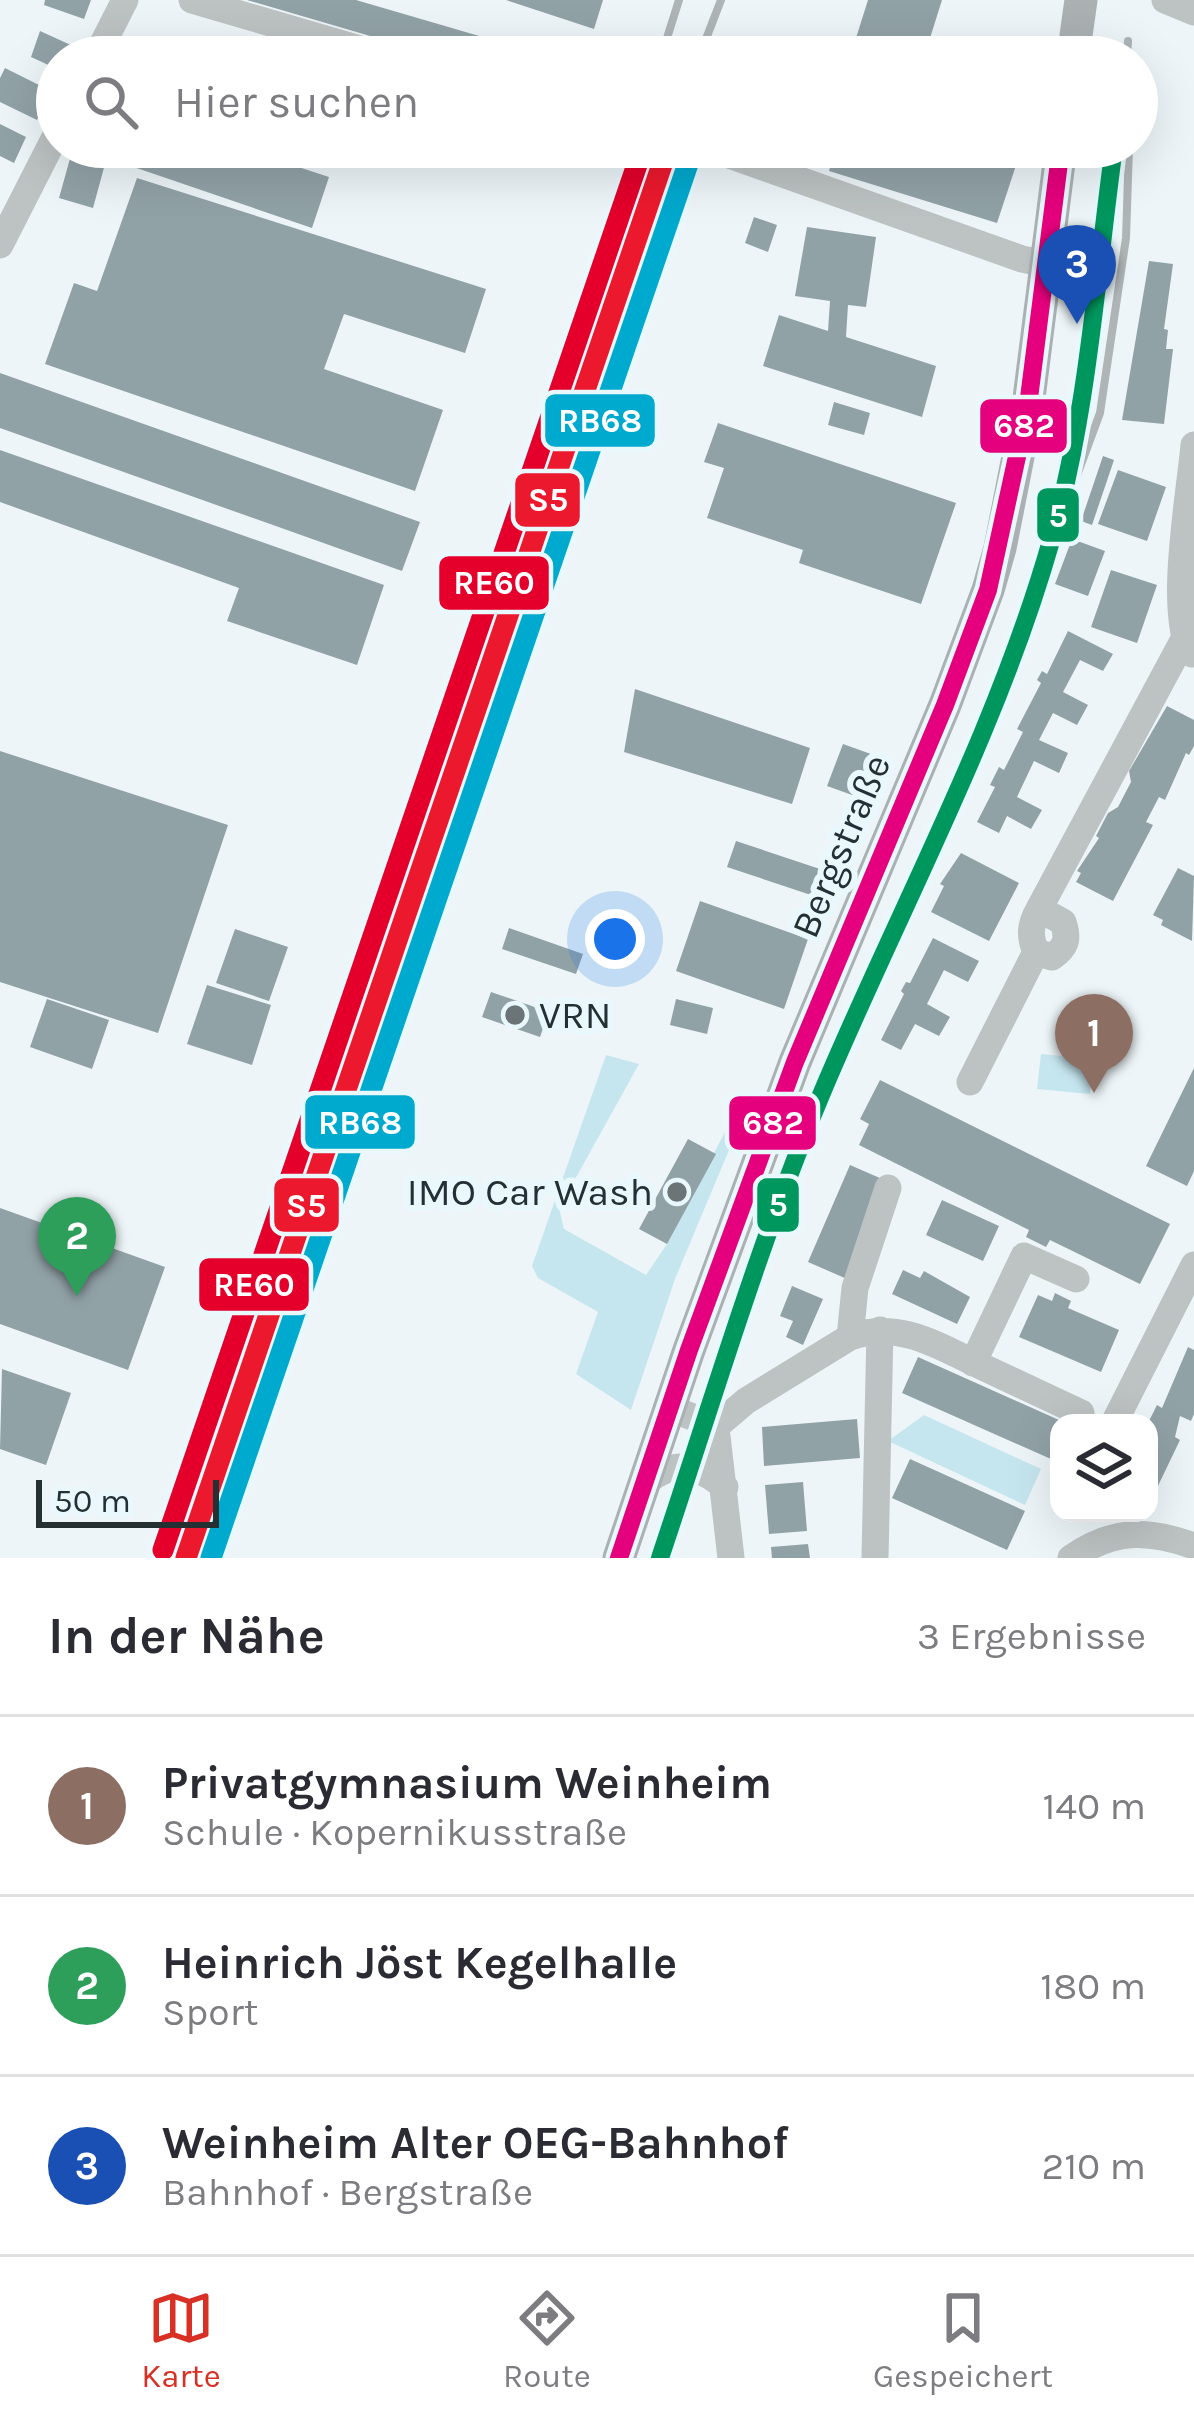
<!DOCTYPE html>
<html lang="de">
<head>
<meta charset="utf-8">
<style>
  :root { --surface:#fff; --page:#f2f2f3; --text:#2b2b33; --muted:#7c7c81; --line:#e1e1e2; --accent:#d93025 }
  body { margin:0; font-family:Karla,sans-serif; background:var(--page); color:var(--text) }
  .controls { position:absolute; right:36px; bottom:36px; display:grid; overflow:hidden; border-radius:24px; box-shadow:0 12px 48px #0002 }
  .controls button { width:108px; height:108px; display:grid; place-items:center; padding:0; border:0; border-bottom:3px solid var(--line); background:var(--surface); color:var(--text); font:60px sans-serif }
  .scale { position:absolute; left:36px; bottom:30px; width:183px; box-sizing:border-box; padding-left:12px; border:6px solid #253033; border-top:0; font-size:33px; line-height:42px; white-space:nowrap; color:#253033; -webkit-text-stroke:9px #e8f8fd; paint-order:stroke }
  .you { position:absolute; left:615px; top:939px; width:42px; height:42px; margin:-30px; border:9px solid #fff; border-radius:50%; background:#1a73e8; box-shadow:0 0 0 18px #1a73e833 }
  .badge { display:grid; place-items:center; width:78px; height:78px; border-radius:50%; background:var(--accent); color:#fff; font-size:39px; font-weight:700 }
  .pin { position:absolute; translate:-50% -99px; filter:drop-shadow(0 3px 6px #0008) }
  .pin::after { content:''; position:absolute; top:63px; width:42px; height:36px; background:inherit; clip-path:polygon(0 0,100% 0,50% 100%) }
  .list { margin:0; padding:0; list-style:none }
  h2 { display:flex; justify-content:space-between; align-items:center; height:156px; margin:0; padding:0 48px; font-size:51px }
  h2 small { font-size:39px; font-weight:400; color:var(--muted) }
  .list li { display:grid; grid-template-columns:78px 1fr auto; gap:36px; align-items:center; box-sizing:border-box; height:180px; padding:0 48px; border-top:3px solid var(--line) }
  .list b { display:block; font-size:45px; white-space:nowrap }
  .list p { margin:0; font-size:39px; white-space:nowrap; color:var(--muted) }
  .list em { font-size:39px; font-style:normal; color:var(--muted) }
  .icon { flex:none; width:66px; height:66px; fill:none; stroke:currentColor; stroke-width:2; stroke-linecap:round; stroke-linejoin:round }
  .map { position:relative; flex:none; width:1194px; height:1558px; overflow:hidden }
  .search { position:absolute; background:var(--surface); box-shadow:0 12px 48px #0002; left:36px; right:36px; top:36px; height:132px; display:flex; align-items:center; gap:30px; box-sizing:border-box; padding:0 42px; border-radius:66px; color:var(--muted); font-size:45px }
  .sheet { height:696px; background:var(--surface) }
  nav { display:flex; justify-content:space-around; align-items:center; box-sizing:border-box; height:168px; border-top:3px solid var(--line); background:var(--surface); font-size:33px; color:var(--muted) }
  nav a { display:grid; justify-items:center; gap:6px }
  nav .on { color:var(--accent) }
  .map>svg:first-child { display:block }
</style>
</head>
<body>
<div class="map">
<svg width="1194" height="1558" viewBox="0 0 1194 1558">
  <rect width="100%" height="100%" fill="#edf5f8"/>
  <path fill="#c6e6ef" d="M 1041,1054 L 1093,1059 L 1090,1094 L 1037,1089 Z
    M 606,1055 L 639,1064 L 559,1208 L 564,1229 L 646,1275 L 667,1244 L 745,1093 L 752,1095 L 675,1279 L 631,1410 L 576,1374 L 598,1312 L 538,1278 L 532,1266 Z
    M 924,1415 L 1041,1469 L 1025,1505 L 888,1441 Z"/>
  <path fill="#91a2a7" d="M 45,0 L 91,0 L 84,19 L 44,5 Z
    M 247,0 L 356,0 L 551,57 L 442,57 Z
    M 506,0 L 603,0 L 594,29 Z
    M 868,0 L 942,0 L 924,57 L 850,57 Z
    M 40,31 L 73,46 L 69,57 L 57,57 L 57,69 L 31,57 Z
    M 5,68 L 41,86 L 38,90 L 49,96 L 37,120 L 0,102 L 0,78 Z
    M 0,124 L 26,137 L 14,163 L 0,156 Z
    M 237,147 L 329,177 L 312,228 L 78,148 Z
    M 836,147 L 1022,147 L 997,223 L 829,171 Z
    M 71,155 L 105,164 L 93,208 L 59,198 Z
    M 137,178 L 486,289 L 465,353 L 344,314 L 324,369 L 443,410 L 415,491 L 45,364 L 74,283 L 97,291 Z
    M 754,217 L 777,225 L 768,252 L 745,243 Z
    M 807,227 L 876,237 L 866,307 L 848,305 L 846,337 L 936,366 L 922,417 L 763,366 L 779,315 L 828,331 L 830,301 L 795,296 Z
    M 1149,261 L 1173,264 L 1164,329 L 1168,330 L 1166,349 L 1173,349 L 1164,424 L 1122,420 Z
    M 0,373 L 420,522 L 402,571 L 0,428 Z
    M 834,402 L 870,413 L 864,435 L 828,425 Z
    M 718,423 L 956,503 L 921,604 L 799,563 L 803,550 L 707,518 L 724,468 L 704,462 Z
    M 0,450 L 384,585 L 357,665 L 227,621 L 239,588 L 0,502 Z
    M 1103,456 L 1114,460 L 1092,525 L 1081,521 Z
    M 1118,470 L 1166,487 L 1147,541 L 1098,524 Z
    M 1072,539 L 1105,551 L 1088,596 L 1055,584 Z
    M 1111,570 L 1157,585 L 1137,643 L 1091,627 Z
    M 1068,631 L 1113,654 L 1103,671 L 1080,660 L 1063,692 L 1088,705 L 1077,725 L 1053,713 L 1039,740 L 1068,753 L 1059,773 L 1034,761 L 1017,797 L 1042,810 L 1031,829 L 1007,816 L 999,833 L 977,822 L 995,787 L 990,785 L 999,767 L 1004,770 L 1023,732 L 1017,729 L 1041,683 L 1037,680 L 1042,671 L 1047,674 Z
    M 635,689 L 810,748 L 792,804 L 624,752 Z
    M 1167,706 L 1194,720 L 1194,746 L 1189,755 L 1186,753 L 1165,800 L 1159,797 L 1146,822 L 1153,825 L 1113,901 L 1076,882 L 1081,873 L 1077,871 L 1099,838 L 1096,836 L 1108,813 L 1118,807 L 1131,782 L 1129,771 Z
    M 843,744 L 882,758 L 866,800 L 827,786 Z
    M 0,751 L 228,825 L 158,1033 L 0,982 Z
    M 736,841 L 832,873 L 823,899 L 727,867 Z
    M 961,853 L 1019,883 L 989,941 L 931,912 L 944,886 L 940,884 Z
    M 1178,868 L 1194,876 L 1192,941 L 1161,925 L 1163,920 L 1153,915 Z
    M 700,901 L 808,939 L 784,1009 L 676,971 Z
    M 509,928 L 583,954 L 576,974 L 502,949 Z
    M 235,929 L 288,947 L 269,1001 L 216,983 Z
    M 933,938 L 979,961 L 968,982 L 944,970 L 927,1004 L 950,1017 L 939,1036 L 915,1024 L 901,1050 L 881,1040 L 904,994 L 901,991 L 906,982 L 910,983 Z
    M 207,985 L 271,1005 L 252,1065 L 187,1044 Z
    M 491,992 L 549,1012 L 540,1037 L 482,1017 Z
    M 47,999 L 109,1020 L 92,1069 L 30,1047 Z
    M 676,999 L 713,1008 L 707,1034 L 670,1025 Z
    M 1194,1068 L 1194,1171 L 1187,1186 L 1146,1166 Z
    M 880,1080 L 1170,1224 L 1140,1284 L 1050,1240 L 1046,1247 L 1026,1237 L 1029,1230 L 859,1145 L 869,1124 L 860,1119 Z
    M 688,1139 L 716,1154 L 667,1244 L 639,1229 Z
    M 850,1165 L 889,1182 L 847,1279 L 808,1262 Z
    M 942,1200 L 999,1226 L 983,1261 L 926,1235 Z
    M 0,1208 L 165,1267 L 128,1370 L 0,1324 Z
    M 903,1270 L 920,1278 L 924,1271 L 970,1297 L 957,1324 L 892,1294 Z
    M 792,1286 L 823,1299 L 803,1345 L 786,1337 L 793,1321 L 780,1316 Z
    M 1055,1293 L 1071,1301 L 1068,1308 L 1119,1330 L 1101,1372 L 1019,1337 L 1038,1295 L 1052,1301 Z
    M 1188,1347 L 1194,1350 L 1194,1414 L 1191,1421 L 1180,1416 L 1175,1437 L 1180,1440 L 1156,1490 L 1149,1487 L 1149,1421 L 1157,1405 L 1162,1408 Z
    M 918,1357 L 1059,1420 L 1059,1441 L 1051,1459 L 902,1393 Z
    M 2,1369 L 71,1393 L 46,1465 L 0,1449 Z
    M 857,1419 L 860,1458 L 764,1466 L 762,1427 Z
    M 910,1459 L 1025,1511 L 1007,1550 L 892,1498 Z
    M 803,1482 L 807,1531 L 769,1534 L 765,1485 Z
    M 808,1544 L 810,1558 L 772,1558 L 771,1547 Z"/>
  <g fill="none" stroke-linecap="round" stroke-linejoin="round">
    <path stroke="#bdc2c3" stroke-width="27" d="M 192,0 L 387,57
      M 1165,0 L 1194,12
      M 96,57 L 125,0
      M 718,151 L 1022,259 L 1046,264
      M 0,245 L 57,133
      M 1192,654 C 1167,617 1190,492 1194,445
      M 1039,909 L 1063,922 C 1069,940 1066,947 1052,957 L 1036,952 C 1029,936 1030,925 1039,909 L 1183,641
      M 970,1082 L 1036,952
      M 850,1337 L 855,1288 L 888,1188
      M 973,1363 L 1024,1256 L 1076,1279
      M 669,1408 L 706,1422 L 717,1436 L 731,1558
      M 1114,1423 L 1194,1265
      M 713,1429 L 746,1401 L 850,1337 C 900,1319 942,1348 985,1368 C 1017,1383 1049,1398 1081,1413
      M 643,1484 C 674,1459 695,1463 725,1487
      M 875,1558 L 880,1330
      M 1071,1558 C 1113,1529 1147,1529 1194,1546"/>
    <path stroke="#abb1b2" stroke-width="33" d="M 1073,57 L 1081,0
      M 619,1558 L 689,1350 L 795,1062 L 945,705 L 988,590 L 1000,548 L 1028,406 L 1061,147"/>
    <path stroke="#afb4b6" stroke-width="8" d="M 661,57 L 679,0
      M 699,57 L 721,0
      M 1127,57 L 1128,41
      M 1042,570 L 1100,413 L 1126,238 L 1129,147"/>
    <defs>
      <path id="bus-1" d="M 619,1558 L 689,1350 L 795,1062 L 945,705 L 988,590 L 1028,406 L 1061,147"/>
    </defs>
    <use href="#bus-1" stroke="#e8f8fd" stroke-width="27"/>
    <use href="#bus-1" stroke="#e5007d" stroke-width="18"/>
    <defs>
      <path id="rail-1" d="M 186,1558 L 668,147"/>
      <path id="rail-2" d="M 211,1558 L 691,155"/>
      <path id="rail-3" d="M 163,1550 L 643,147"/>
    </defs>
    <use href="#rail-1" stroke="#e8f8fd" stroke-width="30"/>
    <use href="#rail-2" stroke="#e8f8fd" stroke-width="30"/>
    <use href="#rail-3" stroke="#e8f8fd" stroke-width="30"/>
    <use href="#rail-1" stroke="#ec192e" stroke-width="21"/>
    <use href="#rail-2" stroke="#00a9ce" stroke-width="21"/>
    <use href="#rail-3" stroke="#e4002b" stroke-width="21"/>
    <defs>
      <path id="tram-1" d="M 660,1558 C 712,1403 758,1246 821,1095 C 898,911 996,734 1051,541 C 1088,413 1096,278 1114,147"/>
    </defs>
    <use href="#tram-1" stroke="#e8f8fd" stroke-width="27"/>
    <use href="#tram-1" stroke="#00975f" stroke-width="18"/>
  </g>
  <g fill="#6b7578" stroke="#e8f8fd" stroke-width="4.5">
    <circle cx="515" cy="1015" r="12"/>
    <circle cx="677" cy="1192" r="12"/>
  </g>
  <g text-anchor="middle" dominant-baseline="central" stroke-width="12" stroke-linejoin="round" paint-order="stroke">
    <g font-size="39" fill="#253033" stroke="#e8f8fd">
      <text transform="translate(841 846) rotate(-67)">Bergstraße</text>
    </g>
    <g font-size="39" fill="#253033" stroke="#e8f8fd" text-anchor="start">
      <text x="539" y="1015">VRN</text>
      <text x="653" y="1192" text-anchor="end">IMO Car Wash</text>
    </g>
  </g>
  <g stroke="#e8f8fd" stroke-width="4.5">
    <rect x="543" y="392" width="114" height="57" rx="12" fill="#00a9ce"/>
    <rect x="978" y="397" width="91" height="58" rx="12" fill="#e5007d"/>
    <rect x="513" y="471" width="69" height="58" rx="12" fill="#ec192e"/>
    <rect x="1035" y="486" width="46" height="58" rx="12" fill="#00975f"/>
    <rect x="437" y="554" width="114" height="58" rx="12" fill="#e4002b"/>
    <rect x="303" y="1093" width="114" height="58" rx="12" fill="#00a9ce"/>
    <rect x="727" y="1094" width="91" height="58" rx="12" fill="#e5007d"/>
    <rect x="755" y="1176" width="46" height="58" rx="12" fill="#00975f"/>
    <rect x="272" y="1176" width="69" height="58" rx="12" fill="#ec192e"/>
    <rect x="197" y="1256" width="114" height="57" rx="12" fill="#e4002b"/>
  </g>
  <g font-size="33" text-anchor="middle" font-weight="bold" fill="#fff">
    <text x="600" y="432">RB68</text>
    <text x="1024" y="437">682</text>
    <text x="548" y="511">S5</text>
    <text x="1058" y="527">5</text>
    <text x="494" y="594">RE60</text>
    <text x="360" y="1134">RB68</text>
    <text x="773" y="1134">682</text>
    <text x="778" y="1216">5</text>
    <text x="306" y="1217">S5</text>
    <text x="254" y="1296">RE60</text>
  </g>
</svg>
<div class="controls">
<button><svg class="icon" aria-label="layers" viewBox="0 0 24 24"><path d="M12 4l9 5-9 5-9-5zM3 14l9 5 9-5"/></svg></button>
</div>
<div class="scale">50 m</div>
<div class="you"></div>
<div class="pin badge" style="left:1094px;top:1093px;background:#8d6e63">1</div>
<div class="pin badge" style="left:77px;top:1296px;background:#2e9e5b">2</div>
<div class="pin badge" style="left:1077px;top:324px;background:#1a4fb4">3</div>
<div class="search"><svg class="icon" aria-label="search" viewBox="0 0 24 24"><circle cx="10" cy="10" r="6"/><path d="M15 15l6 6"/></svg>Hier suchen</div>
</div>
<section class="sheet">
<h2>In der Nähe<small>3 Ergebnisse</small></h2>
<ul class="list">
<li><span class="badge" style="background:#8d6e63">1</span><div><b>Privatgymnasium Weinheim</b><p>Schule · Kopernikusstraße</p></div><em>140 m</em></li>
<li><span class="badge" style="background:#2e9e5b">2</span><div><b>Heinrich Jöst Kegelhalle</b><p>Sport</p></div><em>180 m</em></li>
<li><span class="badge" style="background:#1a4fb4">3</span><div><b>Weinheim Alter OEG-Bahnhof</b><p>Bahnhof · Bergstraße</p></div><em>210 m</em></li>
</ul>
</section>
<nav>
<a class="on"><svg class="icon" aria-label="map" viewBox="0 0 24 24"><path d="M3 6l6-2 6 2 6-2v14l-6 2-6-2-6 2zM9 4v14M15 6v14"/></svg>Karte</a>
<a><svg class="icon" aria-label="directions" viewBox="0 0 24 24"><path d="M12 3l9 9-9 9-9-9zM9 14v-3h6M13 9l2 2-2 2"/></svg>Route</a>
<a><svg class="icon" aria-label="saved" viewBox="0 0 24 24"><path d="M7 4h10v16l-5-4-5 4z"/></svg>Gespeichert</a>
</nav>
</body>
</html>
